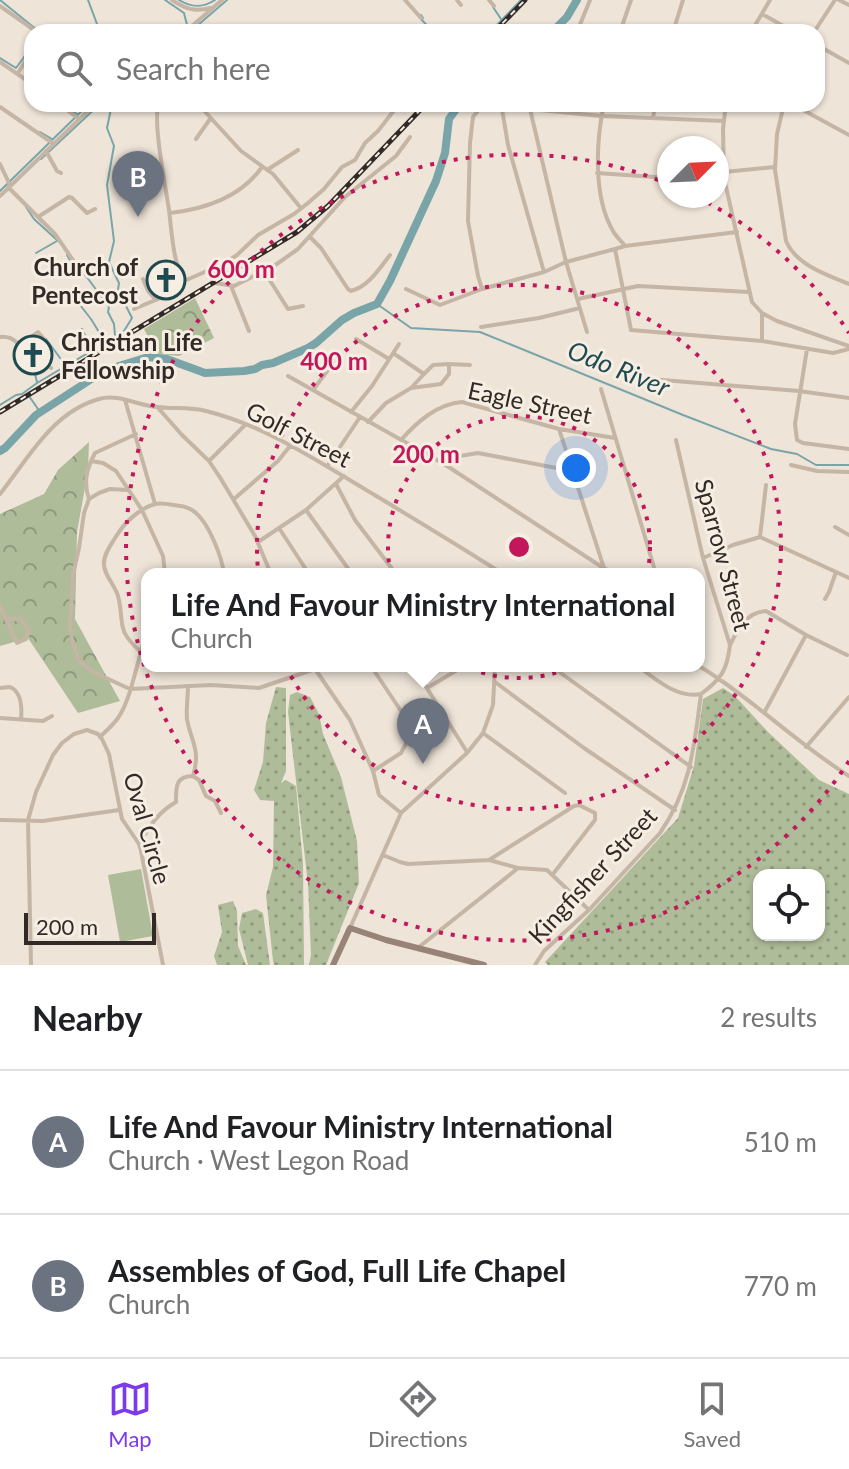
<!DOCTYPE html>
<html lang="en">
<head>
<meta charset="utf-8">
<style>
  :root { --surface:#fff; --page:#f6f6f6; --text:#202124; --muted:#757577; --line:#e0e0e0; --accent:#7c3aed }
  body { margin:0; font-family:Lato,sans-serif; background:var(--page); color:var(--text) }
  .controls { position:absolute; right:24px; bottom:24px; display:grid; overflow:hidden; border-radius:16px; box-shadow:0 2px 6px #0004 }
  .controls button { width:72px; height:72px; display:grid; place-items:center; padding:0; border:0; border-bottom:2px solid var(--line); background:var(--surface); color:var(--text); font:40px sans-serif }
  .compass { position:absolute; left:657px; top:136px; width:72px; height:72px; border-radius:50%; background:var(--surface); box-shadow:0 2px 6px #0004; rotate:66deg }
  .scale { position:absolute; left:24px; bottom:20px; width:132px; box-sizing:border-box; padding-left:8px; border:4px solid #312a26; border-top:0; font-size:22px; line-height:28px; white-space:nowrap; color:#312a26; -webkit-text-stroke:6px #f7eee3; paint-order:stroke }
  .you { position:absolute; left:576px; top:468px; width:28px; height:28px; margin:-20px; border:6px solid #fff; border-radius:50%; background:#1a73e8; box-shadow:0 0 0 12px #1a73e833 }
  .badge { display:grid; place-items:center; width:52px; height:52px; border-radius:50%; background:var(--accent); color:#fff; font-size:26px; font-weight:700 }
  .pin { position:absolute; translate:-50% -66px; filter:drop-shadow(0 2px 4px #0008) }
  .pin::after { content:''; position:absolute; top:42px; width:28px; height:24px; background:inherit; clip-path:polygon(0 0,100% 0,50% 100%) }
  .popup { position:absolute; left:141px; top:568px; width:564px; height:104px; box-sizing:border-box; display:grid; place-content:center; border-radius:16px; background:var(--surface); filter:drop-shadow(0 2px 6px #0005); font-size:26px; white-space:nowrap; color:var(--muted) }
  .popup b { font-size:30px; color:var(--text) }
  .popup::after { content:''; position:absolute; left:50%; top:100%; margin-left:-16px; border:16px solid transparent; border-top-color:var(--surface) }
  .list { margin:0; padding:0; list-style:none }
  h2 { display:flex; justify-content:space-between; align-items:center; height:104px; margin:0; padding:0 32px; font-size:34px }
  h2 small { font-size:26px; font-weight:400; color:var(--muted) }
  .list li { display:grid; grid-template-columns:52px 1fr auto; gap:24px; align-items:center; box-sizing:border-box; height:144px; padding:0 32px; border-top:2px solid var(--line) }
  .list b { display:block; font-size:30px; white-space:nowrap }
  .list p { margin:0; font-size:26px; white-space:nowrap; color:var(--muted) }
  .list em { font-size:26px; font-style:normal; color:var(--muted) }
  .icon { flex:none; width:44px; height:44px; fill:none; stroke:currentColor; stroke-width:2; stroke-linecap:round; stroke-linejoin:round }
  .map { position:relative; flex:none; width:849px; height:965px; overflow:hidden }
  .search { position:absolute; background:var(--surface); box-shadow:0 2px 6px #0004; left:24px; right:24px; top:24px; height:88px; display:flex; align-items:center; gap:20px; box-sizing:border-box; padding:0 28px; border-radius:24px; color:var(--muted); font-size:30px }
  .sheet { height:392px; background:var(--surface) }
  nav { display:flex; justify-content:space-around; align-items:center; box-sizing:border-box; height:112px; border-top:2px solid var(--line); background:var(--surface); font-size:22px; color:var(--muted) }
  nav a { display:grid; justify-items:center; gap:4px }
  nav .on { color:var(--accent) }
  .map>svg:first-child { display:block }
</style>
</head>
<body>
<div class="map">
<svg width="849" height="965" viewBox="0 0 849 965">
  <defs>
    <pattern id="grass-dots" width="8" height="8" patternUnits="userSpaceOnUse" patternTransform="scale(2)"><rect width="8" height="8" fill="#afbc99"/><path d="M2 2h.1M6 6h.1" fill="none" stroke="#8f997d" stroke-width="1.8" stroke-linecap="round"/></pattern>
    <pattern id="forest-crowns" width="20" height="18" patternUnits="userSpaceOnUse" patternTransform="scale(2)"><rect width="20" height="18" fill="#afbc99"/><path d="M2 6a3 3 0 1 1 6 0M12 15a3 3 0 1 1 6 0" fill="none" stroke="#8f997d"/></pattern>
  </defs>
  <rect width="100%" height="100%" fill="#eee4d8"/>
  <path fill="url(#grass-dots)" fill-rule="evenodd" d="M 276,687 L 286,688 L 286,771 L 281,783 L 286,780 L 296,786 L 303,864 L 304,965 L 274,965 L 273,961 L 266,895 L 273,867 L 274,801 L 260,800 L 254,790 L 263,762 L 266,723 Z
    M 723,688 L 735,696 L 768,732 L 819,780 L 849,794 L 849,965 L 548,965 L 545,962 L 678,818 L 694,766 L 703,699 ZM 819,875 L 819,935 L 759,935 L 759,875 Z
    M 297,692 L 310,697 L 319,714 L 323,734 L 341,777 L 357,841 L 359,883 L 326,965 L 309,965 L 311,955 L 308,884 L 288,712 L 290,695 Z
    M 233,901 L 237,911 L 238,946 L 246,965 L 217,965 L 214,956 L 222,932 L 218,905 Z
    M 256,909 L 263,913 L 270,965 L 248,965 L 239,929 L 242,913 Z"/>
  <path fill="url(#forest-crowns)" d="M 195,298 L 214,338 L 179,356 L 157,354 L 144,329 Z
    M 89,442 L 88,471 L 77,532 L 75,619 L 120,701 L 78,713 L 28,638 L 0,646 L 0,514 L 44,494 L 58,470 Z"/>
  <path fill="#afbc99" d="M 141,869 L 153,936 L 120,942 L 108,875 Z"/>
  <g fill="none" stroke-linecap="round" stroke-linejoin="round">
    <path stroke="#79a5a9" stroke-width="2" d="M 0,0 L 37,30
      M 88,0 L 100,32
      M 165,0 L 184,13 L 187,25 L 180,32
      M 179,0 C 192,8 203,8 215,0
      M 493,7 L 501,19
      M 421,15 L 423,18 L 421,19 L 433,32
      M 190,32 L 227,0
      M 490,32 L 521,0
      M 0,58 L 16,68 L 32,46
      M 62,104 L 77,114
      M 40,132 L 52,139
      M 41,159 L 100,104
      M 0,191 L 89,104
      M 26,207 L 34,219 L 57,240
      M 36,253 L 57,241
      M 67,255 L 71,262 L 86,276 L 109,307 L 108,312 L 114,324 L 115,335
      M 177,266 L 180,288
      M 69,291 L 91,319 L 105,342
      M 377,304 L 411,328 L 480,332 L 683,415 L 771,449 L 797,454 L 816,465 L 849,465
      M 82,329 L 92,349
      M 46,339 L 66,366
      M 16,351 L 31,371 L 34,370 L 37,382
      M 29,396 L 38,409 L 36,415
      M 0,405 L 16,395 L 22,394 L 37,383 L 115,337 L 124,331 L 132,318 L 118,290 L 119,283 L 109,262 L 114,241 L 107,185 L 114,146 L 107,128 L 112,104"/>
    <path stroke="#79a5a9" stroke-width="8" d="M 552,32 L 567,17 L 577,0
      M 0,451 L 5,448 L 36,415 L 93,378 L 119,366 L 148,357 L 167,359 L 205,373 L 244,371 L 255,369 L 262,365 L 273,363 L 308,348 L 316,343 L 342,320 L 354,313 L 377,304 L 390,281 L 436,181 L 445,153 L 449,119 L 460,104"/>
    <path stroke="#c5b5a5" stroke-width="4" d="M 172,0 C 186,9 194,12 211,8
      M 405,0 L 421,18
      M 457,0 L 461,5
      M 489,0 L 494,6
      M 839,0 L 849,5
      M 0,6 L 37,32
      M 762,14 L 794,32
      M 185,32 L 222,0
      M 577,32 L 590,0
      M 620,32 L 631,0
      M 673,32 L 683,0
      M 751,32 L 770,0
      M 814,32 L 835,0
      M 817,45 L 849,63
      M 0,62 L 32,84
      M 18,73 L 32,50
      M 59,104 L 79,119
      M 198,104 L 241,151 L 273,174 L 300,207
      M 604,104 C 596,141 593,197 613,231 C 616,237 621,240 625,246 L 615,249 L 631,330 L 762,341 L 833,353 L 849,349
      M 726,104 L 723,129 L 724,178 L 752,302 L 762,313 L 777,321 L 849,346
      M 784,104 L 777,134 L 775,170 L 786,241 C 796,265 827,275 849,284
      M 792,104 L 849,135
      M 0,107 L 54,144
      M 502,109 L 508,145 L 544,272
      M 530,109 L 566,262 L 587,332
      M 653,117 L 656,104
      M 196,139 L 210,119
      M 46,151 L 57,171 L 61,173
      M 0,164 L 10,185
      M 267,170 L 298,150
      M 724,172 L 775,167
      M 597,173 L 669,178
      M 717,181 L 725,182
      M 8,187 L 55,234 L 77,266
      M 0,196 L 95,104
      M 170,213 C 205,209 241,197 262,167
      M 38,217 L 69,197 L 72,198 L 87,213 L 95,209
      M 310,237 L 321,248 L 348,289 L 351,291 C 368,287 379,269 390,255
      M 625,246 L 737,232
      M 214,268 L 212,276 L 215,283 L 234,286 L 274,266 L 298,249 L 345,197 L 396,156 L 410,137
      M 264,271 L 288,309 L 303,306
      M 143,279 L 148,291 L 156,300
      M 184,281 L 223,264 L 237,255 L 258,235 L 294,214 L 308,203 L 324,189 L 342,167 L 355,160 L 365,143 L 378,131 L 399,104
      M 231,286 L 249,331
      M 406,289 L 440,305 L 482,289 L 544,272 L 566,262 L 615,249
      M 482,289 L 478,276 L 468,221 L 470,143 L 473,117 L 479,109 L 530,109 L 601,116 L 724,121
      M 578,299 L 638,286 L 749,292
      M 134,309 L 182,289 C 186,278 179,271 176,260 C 172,244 171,226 169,210 C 166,188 152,120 159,104
      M 762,313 L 762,341
      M 481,327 L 539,318 L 580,308
      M 0,337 C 19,335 24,354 33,367 L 47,366 L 51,368
      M 356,339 L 389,359
      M 20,345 L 38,332 L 44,339
      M 807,349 L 795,424 L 797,440 L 803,443 L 849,449
      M 424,374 L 433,365 L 449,364
      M 288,376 L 444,464 L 605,569 L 621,574
      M 650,379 L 799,391 L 849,398
      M 411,388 L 441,384 L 449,374 L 449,364 L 470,365
      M 601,389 L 656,574
      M 313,390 L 340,354
      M 125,400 L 155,504
      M 159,409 L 182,435 L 209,461 L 221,479 L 255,536 L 271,574
      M 351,412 L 372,386 L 399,344
      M 368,422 L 386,403 L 411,388 L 424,374 L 393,353
      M 559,429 L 604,568
      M 401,440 C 417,422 437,404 462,402 L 559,429 L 615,438
      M 91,461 L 103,463 L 116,471 L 142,510 L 163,556 L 165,574
      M 209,461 L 245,425
      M 444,464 L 460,456 L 478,453 L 572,471
      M 328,465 L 360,417
      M 791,465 L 817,471 L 849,472
      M 336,484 L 355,520 L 396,574
      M 128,490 L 110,489 L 99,493 L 89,499 L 84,513 L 79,548 L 73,575 L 70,627 L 72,640 L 79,661 L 93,672 L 130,689 L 211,685 L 259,688 L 315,669
      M 0,494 C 28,459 52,412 99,399 C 119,393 138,406 158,407 C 174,409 190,407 206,411 C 255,423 300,450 343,476 C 396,508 450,540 503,574
      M 89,499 C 83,482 87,468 95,453 L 136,434
      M 234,499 L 278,461 L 290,446
      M 306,510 L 352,574
      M 835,527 L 849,535
      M 279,528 L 309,574
      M 760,537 L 766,485
      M 258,542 L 306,510 L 344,476
      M 703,558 L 733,545 L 760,537 L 849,578
      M 407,574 L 414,574
      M 825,599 L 829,592 L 836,572
      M 0,606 L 17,643 L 26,639 L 29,631 L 21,619 L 6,619
      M 730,645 C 738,629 746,612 766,611 L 806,635 L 847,655
      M 140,651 C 115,629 125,623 118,596 C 115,585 103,574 104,563 C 104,553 112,543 117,535 C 125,522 140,508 155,504 C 160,503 168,504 173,505 C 181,506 190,507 196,513 C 209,524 222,557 224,574
      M 247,666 L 248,666
      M 313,666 L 350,720 L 373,771 L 379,795 L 401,813
      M 371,666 L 409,723 L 412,732 L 401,753 L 373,771
      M 413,666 L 467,752
      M 551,666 L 691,767
      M 638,666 C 655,679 678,699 701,694
      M 699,666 C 752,698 796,743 849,776
      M 495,682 L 584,748 L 675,810
      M 188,686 C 188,697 186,708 187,719 C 191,742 201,749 193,776
      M 0,688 L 10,687 C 22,692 22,708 21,719
      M 427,688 L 464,666
      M 764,713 L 806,635
      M 0,718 L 43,721 L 52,716
      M 483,733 L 565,793
      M 100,737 C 106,731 113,725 118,718 C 132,698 138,656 147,631
      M 806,747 L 849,697
      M 193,776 L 199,780 L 206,796 L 215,801 L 221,813
      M 0,820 L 43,821 L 119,810
      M 139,844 C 149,827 158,812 176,802 C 176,788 175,776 193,776
      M 383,855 L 400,862 L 408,864 L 489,860 L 518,868 L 547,870 L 589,910
      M 489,860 L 574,806 L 579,805 L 595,813 L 595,820 L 553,874
      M 350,928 L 401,813 L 467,753 L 483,733 L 493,705 L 495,666
      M 419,947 L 517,869
      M 31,965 L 28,820 L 36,792 L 53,755 L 62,743 L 74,734 L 87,730 L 98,734 L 102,739 L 109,754 L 122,819 L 139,844 L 141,851 L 163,965
      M 535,965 L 544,951 L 589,910 L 660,833 C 691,788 694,747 701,694 C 721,679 727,671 730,645 L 703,558 L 676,440"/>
    <path stroke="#988477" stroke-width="6" d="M 333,965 L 350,928 L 386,940 L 484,965"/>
    <defs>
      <path id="rail" d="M 494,32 L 525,0
        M 0,412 L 297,232 L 328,206 L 426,104"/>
    </defs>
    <use href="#rail" stroke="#312a26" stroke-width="5"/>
    <use href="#rail" stroke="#f7eee3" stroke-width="2" stroke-dasharray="6" stroke-linecap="butt"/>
  </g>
  <g fill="none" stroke="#c2185b" stroke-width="4" stroke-dasharray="4 8">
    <circle cx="519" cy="547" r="131"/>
    <circle cx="519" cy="547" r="262"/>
    <path d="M849 761A393 393 0 1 1 666 183M697 197A393 393 0 0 1 849 333"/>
  </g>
  <defs>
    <symbol id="church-ring" viewBox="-11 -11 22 22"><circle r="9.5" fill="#f7eee3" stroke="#1f4a4f" stroke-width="1.5"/><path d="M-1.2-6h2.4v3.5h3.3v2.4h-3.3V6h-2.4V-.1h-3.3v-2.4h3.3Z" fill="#1f4a4f"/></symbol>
  </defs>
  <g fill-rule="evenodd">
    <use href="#church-ring" x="144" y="258" width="44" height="44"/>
    <use href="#church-ring" x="11" y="333" width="44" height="44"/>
  </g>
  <g text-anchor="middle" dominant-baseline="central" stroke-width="6" stroke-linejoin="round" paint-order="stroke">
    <g font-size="24" font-weight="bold" fill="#312a26" stroke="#f7eee3" text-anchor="end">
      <text x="138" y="266">Church of<tspan x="138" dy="28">Pentecost</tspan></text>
      <text x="61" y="341" text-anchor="start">Christian Life<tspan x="61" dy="28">Fellowship</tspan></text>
    </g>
    <g font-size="24" fill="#312a26" stroke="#f7eee3">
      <text transform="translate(530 402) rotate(12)">Eagle Street</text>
      <text transform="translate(299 434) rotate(27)">Golf Street</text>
      <text transform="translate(724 555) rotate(75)">Sparrow Street</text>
      <text transform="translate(148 828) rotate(74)">Oval Circle</text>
      <text transform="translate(592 875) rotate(-47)">Kingfisher Street</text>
    </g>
    <g font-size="26" font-style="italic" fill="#1f4a4f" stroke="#f7eee3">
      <text transform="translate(619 368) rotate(22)">Odo River</text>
    </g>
  </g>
  <circle cx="519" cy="547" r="12" fill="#c2185b" stroke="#f7eee3" stroke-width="4"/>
  <g font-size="24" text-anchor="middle" font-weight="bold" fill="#c2185b" stroke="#f7eee3" stroke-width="6" stroke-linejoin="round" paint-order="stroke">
    <text x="241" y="278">600 m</text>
    <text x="334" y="370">400 m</text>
    <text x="426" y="463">200 m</text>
  </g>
</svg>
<div class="controls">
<button><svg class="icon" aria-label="locate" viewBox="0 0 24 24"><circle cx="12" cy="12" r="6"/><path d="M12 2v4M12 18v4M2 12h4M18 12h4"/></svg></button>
</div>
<svg class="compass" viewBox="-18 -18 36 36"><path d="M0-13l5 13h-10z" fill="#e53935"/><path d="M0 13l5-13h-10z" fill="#757577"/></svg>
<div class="scale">200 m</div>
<div class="you"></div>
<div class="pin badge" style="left:423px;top:764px;background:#6b7280">A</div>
<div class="popup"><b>Life And Favour Ministry International</b>Church</div>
<div class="pin badge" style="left:138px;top:217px;background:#6b7280">B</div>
<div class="search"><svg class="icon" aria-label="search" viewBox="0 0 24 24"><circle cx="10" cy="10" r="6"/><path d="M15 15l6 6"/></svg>Search here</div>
</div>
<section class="sheet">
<h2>Nearby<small>2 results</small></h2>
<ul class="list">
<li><span class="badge" style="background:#6b7280">A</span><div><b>Life And Favour Ministry International</b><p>Church · West Legon Road</p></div><em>510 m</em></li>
<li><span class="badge" style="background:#6b7280">B</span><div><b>Assembles of God, Full Life Chapel</b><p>Church</p></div><em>770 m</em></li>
</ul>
</section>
<nav>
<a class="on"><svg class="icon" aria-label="map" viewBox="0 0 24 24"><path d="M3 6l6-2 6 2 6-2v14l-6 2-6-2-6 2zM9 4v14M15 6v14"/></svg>Map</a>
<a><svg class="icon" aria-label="directions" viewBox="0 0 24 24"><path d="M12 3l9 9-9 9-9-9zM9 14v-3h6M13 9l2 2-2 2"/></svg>Directions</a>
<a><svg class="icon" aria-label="saved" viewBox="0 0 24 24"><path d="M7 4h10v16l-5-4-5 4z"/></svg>Saved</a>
</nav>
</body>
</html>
